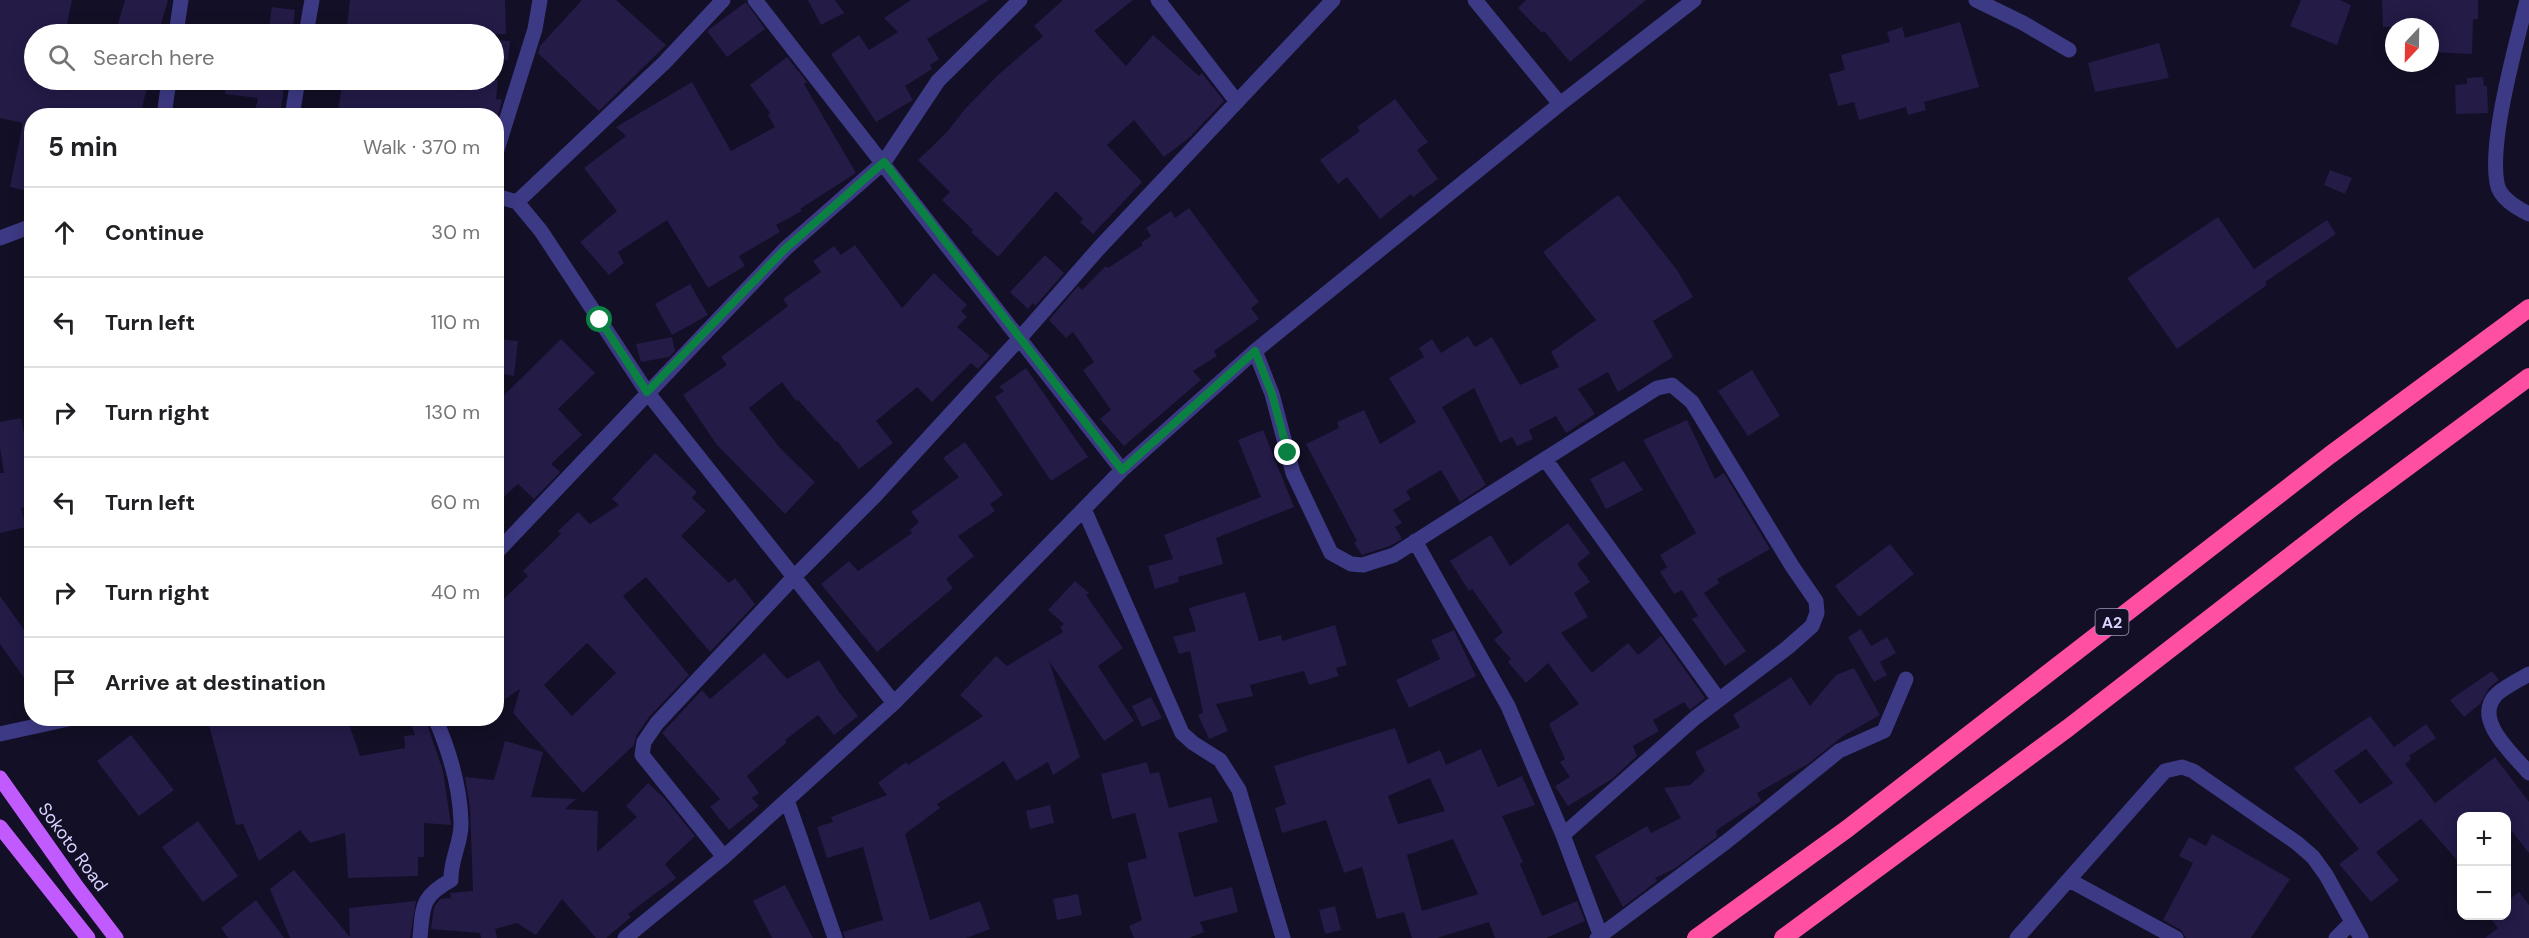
<!DOCTYPE html>
<html lang="en">
<head>
<meta charset="utf-8">
<style>
  :root { --surface:#fff; --page:#f2f2f2; --text:#202124; --muted:#757577; --line:#e0e0e0 }
  body { margin:0; font-family:"DM Sans",sans-serif; background:var(--page); color:var(--text) }
  .controls { position:absolute; right:18px; bottom:18px; display:grid; overflow:hidden; border-radius:12px; box-shadow:0 3px 15px #0003 }
  .controls button { width:54px; height:54px; display:grid; place-items:center; padding:0; border:0; border-bottom:2px solid var(--line); background:var(--surface); color:var(--text); font:30px sans-serif }
  .compass { position:absolute; left:2385px; top:18px; width:54px; height:54px; border-radius:50%; background:var(--surface); box-shadow:0 3px 15px #0003; rotate:202deg }
  .stop { position:absolute; width:18px; height:18px; margin:-14px; border:4px solid #0b8043; border-radius:50%; background:#fff }
  .stop.end { background:#0b8043; border-color:#fff; box-shadow:0 2px 6px #0008 }
  .list { margin:0; padding:0; list-style:none }
  h2 { display:flex; justify-content:space-between; align-items:center; height:78px; margin:0; padding:0 24px; font-size:26px }
  h2 small { font-size:20px; font-weight:400; color:var(--muted) }
  .list li { display:grid; grid-template-columns:39px 1fr auto; gap:18px; align-items:center; box-sizing:border-box; height:90px; padding:0 24px; border-top:2px solid var(--line) }
  .list b { display:block; font-size:22px; white-space:nowrap }
  .list em { font-size:20px; font-style:normal; color:var(--muted) }
  .icon { flex:none; width:33px; height:33px; fill:none; stroke:currentColor; stroke-width:2; stroke-linecap:round; stroke-linejoin:round }
  .map { position:relative; flex:none; width:2529px; height:938px; overflow:hidden }
  .search { position:absolute; background:var(--surface); box-shadow:0 3px 15px #0003; left:24px; top:24px; width:480px; height:66px; display:flex; align-items:center; gap:15px; box-sizing:border-box; padding:0 21px; border-radius:33px; color:var(--muted); font-size:22px }
  .panel { position:absolute; background:var(--surface); box-shadow:0 3px 15px #0003; left:24px; top:108px; width:480px; height:618px; border-radius:24px }
  .map>svg:first-child { display:block }
</style>
</head>
<body>
<div class="map">
<svg width="2529" height="938" viewBox="0 0 2529 938">
  <rect width="100%" height="100%" fill="#130f26"/>
  <path fill="#241b47" fill-rule="evenodd" d="M 0,0 L 72,0 L 65,34 L 34,34 L 34,80 L 149,80 L 140,116 L 80,116 L 50,108 L 48,116 L 32,116 L 32,192 L 10,187 L 23,123 L 0,118 Z
    M 125,0 L 168,0 L 158,34 L 115,34 Z
    M 350,0 L 505,0 L 506,34 L 346,34 Z
    M 582,0 L 616,0 L 666,45 L 599,111 L 538,53 L 540,46 Z
    M 808,0 L 835,0 L 844,13 L 821,25 Z
    M 911,0 L 989,0 L 927,39 L 939,59 L 930,65 L 932,69 L 905,86 L 913,100 L 876,122 L 831,54 L 859,35 L 869,50 L 898,32 L 884,18 Z
    M 1063,0 L 1133,0 L 1094,31 L 1126,66 L 1153,35 L 1199,76 L 1202,73 L 1224,101 L 1190,137 L 1164,157 L 1134,120 L 1107,145 L 1142,182 L 1093,234 L 1080,222 L 1083,219 L 1056,191 L 998,257 L 971,232 L 973,230 L 942,200 L 950,192 L 918,160 L 947,132 L 965,109 L 998,75 L 1043,36 L 1034,26 Z
    M 1526,0 L 1646,0 L 1570,62 L 1544,31 L 1542,33 L 1518,8 Z
    M 2301,0 L 2340,0 L 2351,5 L 2337,45 L 2290,26 Z
    M 2382,0 L 2478,0 L 2478,19 L 2473,19 L 2472,54 L 2430,52 L 2430,27 L 2383,27 Z
    M 746,2 L 765,29 L 727,57 L 707,31 Z
    M 272,7 L 295,10 L 292,34 L 268,34 Z
    M 1960,22 L 1979,87 L 1924,102 L 1926,110 L 1908,115 L 1906,107 L 1859,120 L 1854,102 L 1838,106 L 1829,74 L 1845,70 L 1841,55 L 1890,42 L 1887,32 L 1902,27 L 1905,38 Z
    M 494,40 L 510,41 L 508,60 L 494,59 Z
    M 2159,43 L 2169,78 L 2095,92 L 2088,63 Z
    M 787,57 L 807,82 L 804,84 L 856,173 L 800,209 L 802,211 L 776,225 L 780,232 L 739,256 L 745,266 L 708,288 L 667,220 L 618,252 L 624,263 L 609,275 L 580,242 L 617,211 L 584,168 L 626,136 L 616,127 L 692,82 L 731,151 L 775,127 L 768,115 L 770,113 L 750,85 Z
    M 2483,77 L 2484,86 L 2487,86 L 2488,113 L 2456,114 L 2455,85 L 2467,84 L 2467,78 Z
    M 227,80 L 285,80 L 280,116 L 254,116 L 258,98 L 225,94 Z
    M 343,80 L 498,80 L 496,99 L 502,100 L 498,116 L 404,116 L 372,109 L 369,116 L 337,116 Z
    M 1395,99 L 1428,142 L 1417,150 L 1438,179 L 1413,197 L 1411,194 L 1380,219 L 1347,177 L 1338,184 L 1320,160 L 1360,131 L 1357,127 Z
    M 2330,170 L 2352,178 L 2345,194 L 2324,185 Z
    M 1618,195 L 1677,270 L 1693,297 L 1653,321 L 1673,357 L 1618,392 L 1608,372 L 1578,389 L 1595,414 L 1566,433 L 1556,416 L 1529,430 L 1533,439 L 1517,446 L 1512,437 L 1500,443 L 1474,388 L 1442,407 L 1486,485 L 1460,502 L 1441,470 L 1406,491 L 1411,499 L 1393,510 L 1402,523 L 1395,527 L 1402,539 L 1390,546 L 1362,555 L 1354,543 L 1357,541 L 1306,444 L 1339,428 L 1337,422 L 1364,410 L 1380,444 L 1416,422 L 1389,378 L 1424,357 L 1419,348 L 1432,339 L 1441,353 L 1468,336 L 1475,347 L 1492,337 L 1520,385 L 1559,367 L 1551,352 L 1596,320 L 1543,252 Z
    M 1189,208 L 1259,302 L 1251,308 L 1259,319 L 1214,351 L 1217,356 L 1193,371 L 1201,380 L 1124,446 L 1100,419 L 1111,410 L 1083,370 L 1094,362 L 1073,332 L 1066,338 L 1049,320 L 1078,286 L 1082,290 L 1106,266 L 1108,268 L 1143,245 L 1141,243 L 1151,236 L 1146,228 L 1171,211 L 1175,218 Z
    M 2218,217 L 2254,269 L 2327,220 L 2336,234 L 2265,282 L 2267,285 L 2177,349 L 2127,278 Z
    M 855,245 L 902,308 L 934,273 L 967,305 L 961,311 L 967,317 L 957,327 L 990,356 L 978,369 L 971,363 L 932,402 L 917,387 L 876,421 L 893,443 L 859,469 L 837,441 L 836,442 L 798,400 L 796,401 L 782,382 L 749,408 L 780,448 L 815,482 L 785,514 L 717,445 L 683,395 L 727,365 L 721,357 L 788,306 L 783,299 L 821,272 L 813,261 L 834,246 L 841,255 Z
    M 1045,255 L 1064,273 L 1035,306 L 1033,303 L 1028,309 L 1010,292 Z
    M 690,284 L 708,315 L 672,335 L 655,304 Z
    M 672,337 L 675,351 L 669,357 L 641,362 L 636,344 Z
    M 496,339 L 518,341 L 514,376 L 496,373 Z
    M 561,339 L 595,373 L 558,409 L 582,435 L 551,464 L 560,472 L 534,499 L 518,484 L 496,504 L 496,403 Z
    M 1026,368 L 1088,457 L 1051,481 L 995,397 L 1004,391 L 999,387 Z
    M 1752,370 L 1780,416 L 1748,436 L 1718,391 Z
    M 21,418 L 24,433 L 32,431 L 32,506 L 21,508 L 26,527 L 0,533 L 0,473 L 4,473 L 0,448 L 0,422 Z
    M 1687,420 L 1715,479 L 1724,473 L 1770,549 L 1717,579 L 1719,583 L 1704,593 L 1746,651 L 1725,666 L 1692,619 L 1698,616 L 1682,590 L 1674,594 L 1660,572 L 1667,567 L 1660,555 L 1696,533 L 1643,440 Z
    M 1263,430 L 1294,507 L 1216,538 L 1223,564 L 1178,577 L 1179,582 L 1155,589 L 1148,566 L 1173,559 L 1164,535 L 1261,497 L 1238,440 Z
    M 965,442 L 1003,495 L 990,504 L 995,511 L 958,536 L 974,556 L 946,579 L 953,588 L 877,652 L 821,584 L 849,561 L 858,571 L 912,533 L 910,530 L 919,522 L 911,512 L 959,477 L 943,458 Z
    M 655,453 L 697,492 L 692,498 L 706,511 L 681,536 L 729,583 L 735,578 L 755,604 L 710,652 L 646,577 L 623,596 L 689,675 L 649,717 L 636,736 L 634,745 L 583,793 L 513,713 L 520,689 L 496,705 L 496,606 L 528,576 L 523,571 L 561,534 L 558,531 L 578,512 L 590,524 L 619,505 L 612,499 ZM 587,643 L 616,673 L 572,716 L 544,685 Z
    M 1624,461 L 1643,490 L 1606,509 L 1590,479 Z
    M 1568,523 L 1590,553 L 1577,564 L 1590,582 L 1574,593 L 1588,617 L 1561,633 L 1592,673 L 1628,643 L 1638,655 L 1661,636 L 1705,698 L 1690,710 L 1684,702 L 1653,720 L 1659,731 L 1633,746 L 1637,756 L 1612,779 L 1568,806 L 1555,786 L 1570,777 L 1560,762 L 1565,759 L 1549,724 L 1579,704 L 1548,663 L 1526,683 L 1508,662 L 1511,659 L 1494,640 L 1503,632 L 1472,589 L 1469,591 L 1450,561 L 1491,535 L 1510,566 Z
    M 1890,544 L 1914,574 L 1859,617 L 1835,586 Z
    M 1075,581 L 1089,593 L 1086,595 L 1123,648 L 1098,666 L 1134,721 L 1104,741 L 1049,661 L 1080,757 L 1053,775 L 1048,762 L 1016,781 L 1004,761 L 937,804 L 940,808 L 905,834 L 930,920 L 980,901 L 990,929 L 966,938 L 845,938 L 843,932 L 883,920 L 863,847 L 827,858 L 817,827 L 833,822 L 831,817 L 887,795 L 878,783 L 906,762 L 908,765 L 983,716 L 960,695 L 996,656 L 1007,666 L 1063,632 L 1060,627 L 1064,624 L 1048,610 Z
    M 1245,592 L 1259,641 L 1281,635 L 1282,641 L 1335,625 L 1347,665 L 1336,668 L 1339,676 L 1309,685 L 1304,671 L 1250,685 L 1253,696 L 1216,704 L 1228,731 L 1209,739 L 1198,715 L 1203,713 L 1190,651 L 1179,654 L 1173,637 L 1196,631 L 1189,608 Z
    M 0,596 L 32,641 L 32,689 L 0,644 Z
    M 1861,629 L 1871,646 L 1887,637 L 1896,653 L 1880,662 L 1887,675 L 1874,682 L 1848,637 Z
    M 1454,630 L 1476,676 L 1409,708 L 1396,680 L 1440,659 L 1431,640 Z
    M 764,653 L 787,679 L 819,660 L 839,692 L 858,716 L 834,735 L 818,715 L 785,740 L 787,742 L 747,776 L 759,793 L 752,798 L 759,806 L 729,830 L 710,807 L 720,799 L 662,733 L 702,690 L 710,699 Z
    M 1854,668 L 1880,715 L 1843,736 L 1808,764 L 1757,793 L 1761,801 L 1727,823 L 1716,831 L 1717,837 L 1674,869 L 1655,878 L 1657,881 L 1623,907 L 1595,856 L 1647,826 L 1651,833 L 1681,818 L 1664,788 L 1690,785 L 1705,771 L 1695,752 L 1740,727 L 1733,715 L 1791,677 L 1810,706 L 1836,675 Z
    M 2492,671 L 2499,680 L 2489,688 L 2480,704 L 2464,717 L 2450,700 Z
    M 1151,697 L 1162,718 L 1142,727 L 1132,706 Z
    M 2370,716 L 2394,747 L 2426,724 L 2436,738 L 2409,756 L 2411,759 L 2405,764 L 2435,803 L 2495,757 L 2529,802 L 2529,853 L 2506,824 L 2506,816 L 2462,816 L 2462,866 L 2421,819 L 2376,852 L 2399,880 L 2371,902 L 2339,864 L 2359,849 L 2294,768 ZM 2366,749 L 2393,783 L 2360,804 L 2334,771 Z
    M 207,718 L 347,718 L 360,756 L 405,748 L 404,736 L 415,735 L 409,718 L 425,718 L 443,771 L 451,825 L 424,823 L 424,857 L 418,857 L 418,876 L 348,878 L 345,833 L 310,843 L 300,830 L 259,861 L 243,824 L 236,825 Z
    M 1395,728 L 1408,764 L 1440,750 L 1446,765 L 1481,749 L 1498,787 L 1522,776 L 1535,805 L 1502,816 L 1523,862 L 1520,864 L 1542,916 L 1577,901 L 1585,921 L 1546,938 L 1495,938 L 1489,922 L 1437,938 L 1412,938 L 1404,912 L 1377,919 L 1362,867 L 1344,873 L 1326,820 L 1282,833 L 1275,808 L 1286,804 L 1274,766 ZM 1430,778 L 1445,811 L 1398,824 L 1388,796 ZM 1453,839 L 1478,894 L 1422,911 L 1407,855 Z
    M 131,735 L 174,790 L 139,816 L 97,761 Z
    M 505,741 L 543,752 L 531,797 L 576,799 L 565,809 L 598,811 L 597,852 L 637,817 L 626,806 L 648,783 L 665,799 L 695,836 L 665,864 L 676,878 L 628,914 L 631,917 L 606,938 L 596,938 L 562,899 L 536,935 L 517,923 L 495,929 L 497,938 L 481,938 L 480,933 L 431,929 L 434,907 L 440,899 L 451,898 L 450,893 L 473,891 L 470,808 L 465,777 L 494,780 Z
    M 1147,762 L 1150,774 L 1159,772 L 1169,808 L 1211,797 L 1218,822 L 1178,833 L 1194,897 L 1232,887 L 1238,912 L 1200,922 L 1204,932 L 1189,938 L 1134,938 L 1129,926 L 1142,920 L 1127,863 L 1147,858 L 1135,813 L 1112,819 L 1101,774 Z
    M 1050,805 L 1054,823 L 1030,829 L 1026,811 Z
    M 198,821 L 238,876 L 203,902 L 162,847 Z
    M 2212,834 L 2290,879 L 2251,938 L 2186,938 L 2181,930 L 2163,920 L 2193,863 L 2179,856 L 2189,837 L 2206,846 Z
    M 294,870 L 350,937 L 349,908 L 416,901 L 410,938 L 290,938 L 270,889 Z
    M 785,885 L 813,938 L 772,938 L 753,901 Z
    M 2519,892 L 2529,905 L 2529,938 L 2485,938 L 2498,928 L 2488,915 L 2506,915 L 2506,902 Z
    M 1078,894 L 1082,915 L 1057,920 L 1053,899 Z
    M 256,900 L 284,938 L 228,938 L 221,928 Z
    M 1335,906 L 1341,930 L 1325,934 L 1319,910 Z"/>
  <g fill="none" stroke-linecap="round" stroke-linejoin="round">
    <path stroke="#3d3a85" stroke-width="15" d="M 755,0 L 1122,470
      M 1158,0 L 1237,102
      M 1475,0 L 1560,104
      M 1976,0 L 2023,23 L 2069,50
      M 2527,0 C 2516,45 2489,140 2497,183 C 2499,198 2517,208 2529,214
      M 176,34 L 181,0
      M 306,34 L 312,0
      M 164,116 L 169,80
      M 292,116 L 298,80
      M 496,153 L 535,29 L 540,0
      M 496,196 L 517,202 L 541,231 L 647,392 L 894,703
      M 517,202 L 664,63 L 723,0
      M 0,238 L 32,226
      M 1255,351 L 1272,394 L 1293,473 L 1331,553 L 1351,564 L 1363,565 L 1394,555 L 1657,388 L 1672,385 L 1692,402 L 1792,566 L 1816,601 L 1817,613 L 1812,626 L 1787,648 L 1695,718 L 1563,835
      M 1545,459 L 1719,700
      M 1084,509 L 1182,733 L 1193,743 L 1220,760 L 1239,790 L 1283,938
      M 1415,541 L 1508,706 L 1563,835 L 1600,934
      M 496,553 L 785,249 L 884,162 L 938,81 L 1020,0
      M 2529,674 C 2519,680 2506,686 2497,694 C 2471,719 2514,755 2529,773
      M 0,734 L 73,718
      M 787,800 L 835,938
      M 724,857 L 642,755 L 644,742 L 657,723 L 794,577 L 876,495 L 1020,338 L 1100,247 L 1333,0
      M 2069,880 L 2176,938
      M 420,938 C 423,905 421,897 451,880 C 450,860 462,842 461,822 C 460,787 449,750 435,718
      M 625,938 L 724,857 L 894,703 L 1122,470 L 1255,351 L 1560,104 L 1694,0
      M 1597,938 L 1726,842 L 1839,751 L 1884,731 L 1906,679
      M 2017,938 L 2165,771 L 2182,767 L 2193,771 L 2297,843 L 2313,857 L 2326,875 L 2361,938
      M 2336,938 L 2352,922"/>
    <path stroke="#c25bff" stroke-width="15" d="M 0,778 L 77,887 L 116,938
      M 0,827 L 88,938"/>
    <path stroke="#ff4fa3" stroke-width="18" d="M 1696,938 L 1847,829 L 2330,455 L 2529,308
      M 1783,938 L 2068,728 L 2352,508 L 2529,377"/>
  </g>
  <g fill="none" stroke-linecap="round" stroke-linejoin="round">
    <path stroke="#0b8043" stroke-width="8" d="M 600,320 L 647,392 L 785,249 L 884,162 L 1122,470 L 1255,351 L 1272,394 L 1288,453"/>
  </g>
  <g text-anchor="middle" dominant-baseline="central" stroke-width="6" stroke-linejoin="round" paint-order="stroke">
    <rect fill="#130f26" stroke="#9e99be" stroke-width="1.5" x="2095.5" y="609" width="33" height="26" rx="4.5"/>
    <g font-size="16" font-weight="bold" fill="#d9d4ff">
      <text x="2112" y="622">A2</text>
    </g>
    <g font-size="18" fill="#d9d4ff" stroke="#130f26">
      <text transform="translate(73 847) rotate(54)">Sokoto Road</text>
    </g>
  </g>
</svg>
<div class="controls">
<button>+</button>
<button>−</button>
</div>
<svg class="compass" viewBox="-18 -18 36 36"><path d="M0-13l5 13h-10z" fill="#e53935"/><path d="M0 13l5-13h-10z" fill="#757577"/></svg>
<div class="stop" style="left:600px;top:320px"></div>
<div class="stop end" style="left:1288px;top:453px"></div>
<div class="search"><svg class="icon" aria-label="search" viewBox="0 0 24 24"><circle cx="10" cy="10" r="6"/><path d="M15 15l6 6"/></svg>Search here</div>
<section class="panel">
<h2>5 min<small>Walk · 370 m</small></h2>
<ul class="list">
<li><svg class="icon" aria-label="ahead" viewBox="0 0 24 24"><path d="M12 20V5M6 11l6-6 6 6"/></svg><div><b>Continue</b></div><em>30 m</em></li>
<li><svg class="icon" aria-label="left" viewBox="0 0 24 24"><path d="M17 20v-9H6M10 6l-5 5 5 5"/></svg><div><b>Turn left</b></div><em>110 m</em></li>
<li><svg class="icon" aria-label="right" viewBox="0 0 24 24"><path d="M7 20v-9h11M14 6l5 5-5 5"/></svg><div><b>Turn right</b></div><em>130 m</em></li>
<li><svg class="icon" aria-label="left" viewBox="0 0 24 24"><path d="M17 20v-9H6M10 6l-5 5 5 5"/></svg><div><b>Turn left</b></div><em>60 m</em></li>
<li><svg class="icon" aria-label="right" viewBox="0 0 24 24"><path d="M7 20v-9h11M14 6l5 5-5 5"/></svg><div><b>Turn right</b></div><em>40 m</em></li>
<li><svg class="icon" aria-label="arrive" viewBox="0 0 24 24"><path d="M6 21V4h12l-3 4 3 4H6"/></svg><div><b>Arrive at destination</b></div></li>
</ul>
</section>
</div>
</body>
</html>
